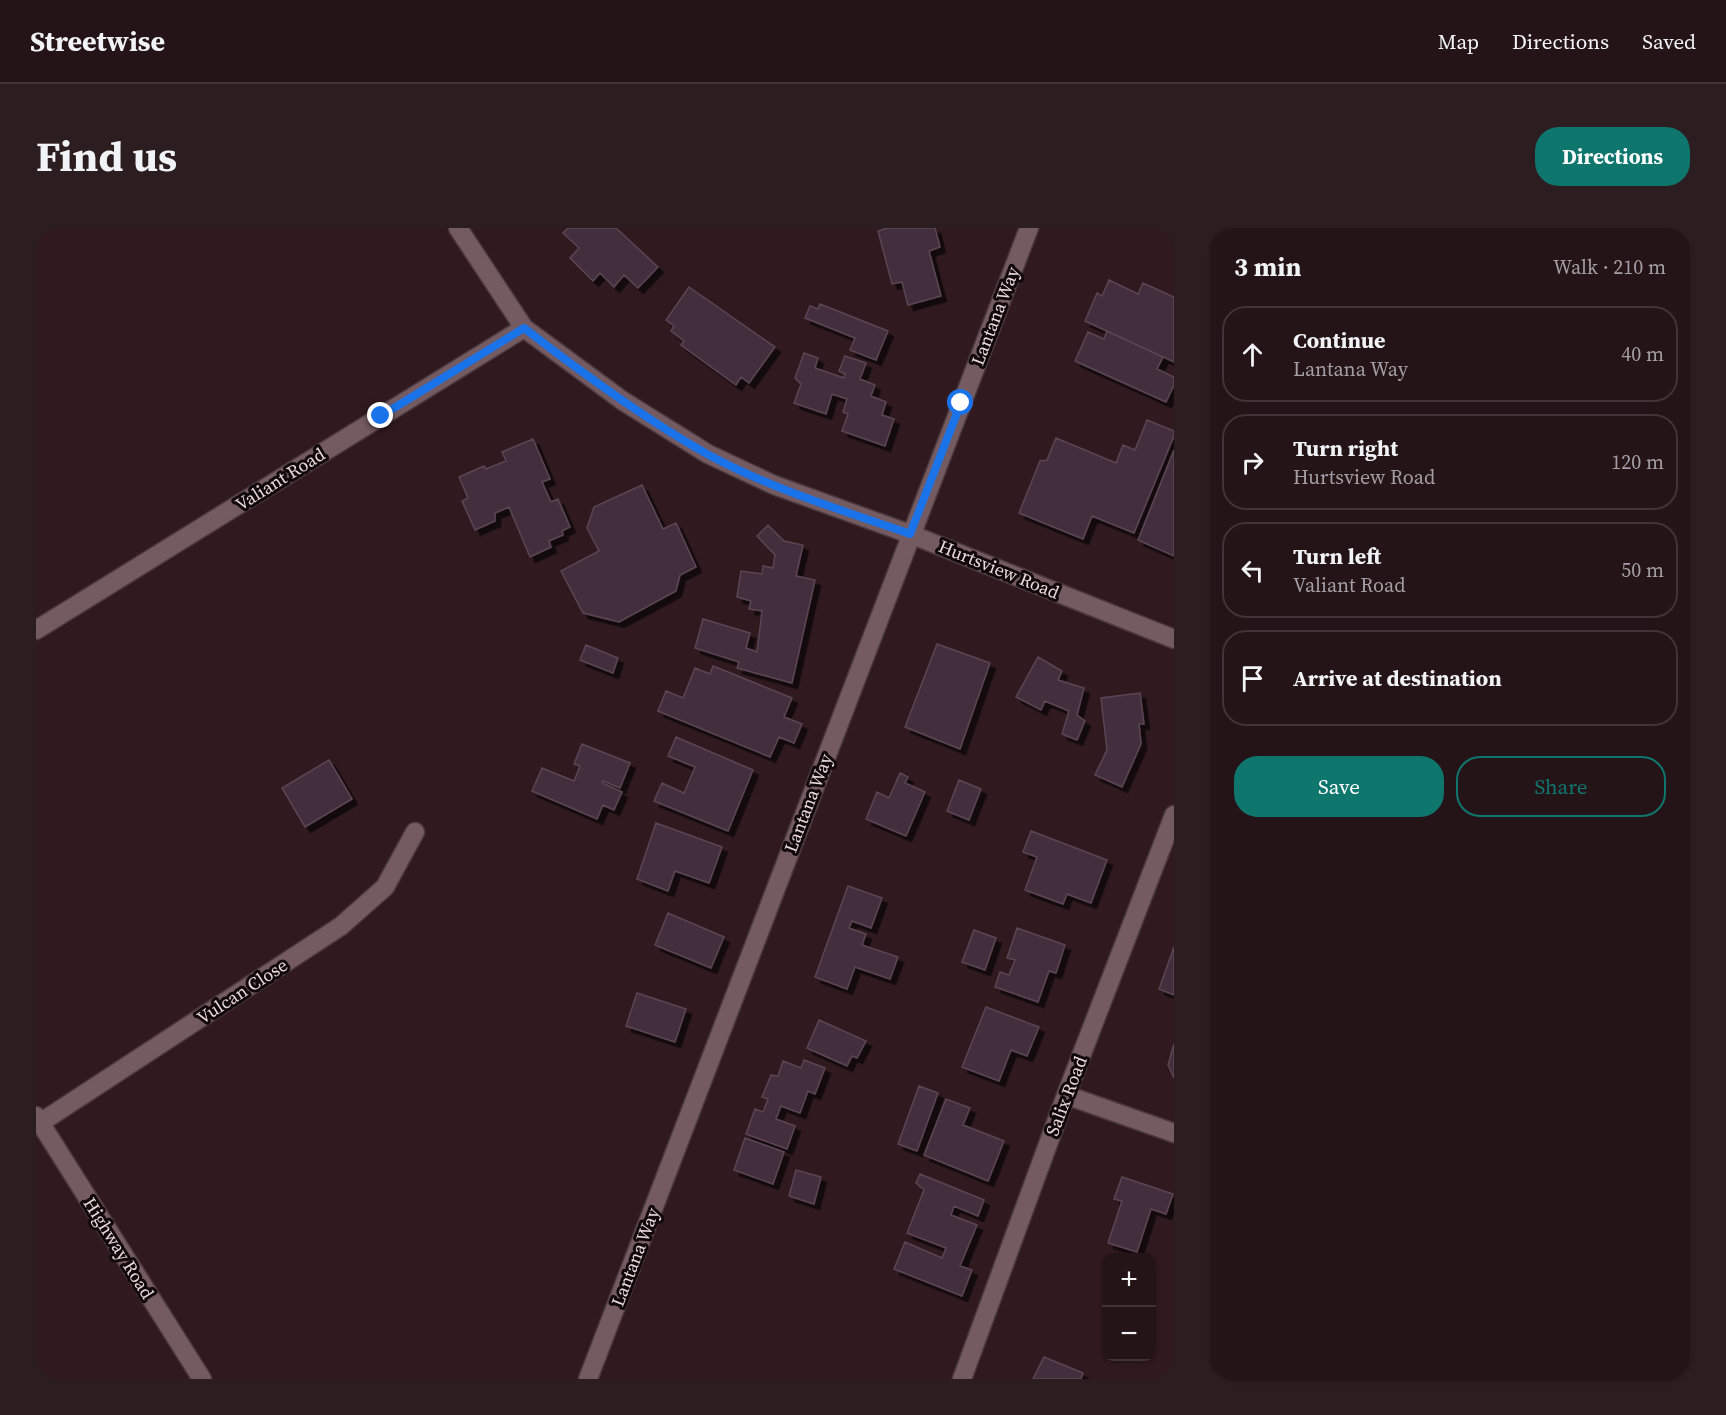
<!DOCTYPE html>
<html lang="en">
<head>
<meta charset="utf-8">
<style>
  :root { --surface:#241418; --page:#2c1d21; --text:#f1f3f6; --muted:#a39ea2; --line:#413337; --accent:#0f766e }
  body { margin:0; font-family:"Source Serif 4",serif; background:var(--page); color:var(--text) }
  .controls { position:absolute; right:18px; bottom:18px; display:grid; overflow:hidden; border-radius:12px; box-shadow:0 2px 4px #0004 }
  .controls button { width:54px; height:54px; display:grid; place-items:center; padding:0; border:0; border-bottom:2px solid var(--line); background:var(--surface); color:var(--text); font:30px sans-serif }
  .stop { position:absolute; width:18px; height:18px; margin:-14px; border:4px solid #1a73e8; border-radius:50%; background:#fff }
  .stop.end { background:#1a73e8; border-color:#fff; box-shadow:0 2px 6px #0008 }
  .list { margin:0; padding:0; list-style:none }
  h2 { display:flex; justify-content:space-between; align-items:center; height:78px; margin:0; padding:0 24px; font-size:26px }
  h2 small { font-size:20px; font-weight:400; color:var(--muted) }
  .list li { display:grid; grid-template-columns:39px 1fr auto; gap:18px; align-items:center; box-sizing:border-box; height:96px; margin:0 12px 12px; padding:0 12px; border:2px solid var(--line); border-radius:24px }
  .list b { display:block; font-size:22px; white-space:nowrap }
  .list p { margin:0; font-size:20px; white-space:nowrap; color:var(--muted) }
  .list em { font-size:20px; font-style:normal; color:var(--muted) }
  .actions { display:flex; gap:12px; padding:18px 24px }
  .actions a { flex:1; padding:14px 0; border:2px solid var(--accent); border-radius:24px; text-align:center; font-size:21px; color:var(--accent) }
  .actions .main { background:var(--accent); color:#fff }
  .icon { flex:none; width:33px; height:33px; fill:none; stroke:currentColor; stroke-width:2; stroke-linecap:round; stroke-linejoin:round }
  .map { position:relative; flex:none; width:1138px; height:1151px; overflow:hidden; border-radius:24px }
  header { display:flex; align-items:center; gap:36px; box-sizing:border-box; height:84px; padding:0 30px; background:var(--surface); border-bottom:2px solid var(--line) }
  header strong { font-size:28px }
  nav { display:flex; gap:33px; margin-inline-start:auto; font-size:21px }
  .intro { display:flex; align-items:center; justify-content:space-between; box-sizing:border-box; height:144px; padding:0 36px }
  h1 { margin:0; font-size:42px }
  .button { padding:15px 27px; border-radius:24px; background:var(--accent); color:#fff; font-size:21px; font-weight:700 }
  main { display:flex; gap:36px; padding:0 36px }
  aside { flex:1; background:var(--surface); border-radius:24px; box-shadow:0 2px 4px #0004 }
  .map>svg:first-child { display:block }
</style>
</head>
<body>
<header>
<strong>Streetwise</strong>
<nav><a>Map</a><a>Directions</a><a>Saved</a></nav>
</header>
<div class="intro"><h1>Find us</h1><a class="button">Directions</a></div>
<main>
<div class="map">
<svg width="1138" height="1151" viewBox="0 0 1138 1151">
  <defs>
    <filter id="shadow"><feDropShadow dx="5.5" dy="5.5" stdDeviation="0" flood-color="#0009"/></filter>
  </defs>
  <rect width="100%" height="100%" fill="#301a20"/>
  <path fill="#432f3c" stroke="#5b4553" stroke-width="1.5" filter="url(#shadow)" d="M 532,0 L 580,0 L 622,39 L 602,60 L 588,47 L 578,59 L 564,45 L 557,53 L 534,30 L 543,20 L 527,5 Z
    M 899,0 L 904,19 L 893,23 L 905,68 L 872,77 L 866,54 L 856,56 L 842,3 L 852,0 Z
    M 1073,52 L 1102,66 L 1107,55 L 1138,69 L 1138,134 L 1049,93 L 1061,65 L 1066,68 Z
    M 653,59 L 739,119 L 713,155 L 705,149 L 700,157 L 645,117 L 648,113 L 635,103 L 638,98 L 630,92 Z
    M 784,76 L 852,103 L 840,132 L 814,122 L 819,110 L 769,90 L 774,78 L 782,81 Z
    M 1071,103 L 1127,129 L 1121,141 L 1138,149 L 1138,157 L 1130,174 L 1039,133 L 1052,104 L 1068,111 Z
    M 768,125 L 782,130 L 779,140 L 808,150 L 809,146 L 803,143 L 809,128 L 830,135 L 824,151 L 839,157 L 835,168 L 850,174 L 846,187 L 858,191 L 849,218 L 806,203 L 812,186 L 807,184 L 811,171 L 796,166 L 790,186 L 758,175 L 765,156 L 759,150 Z
    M 1111,192 L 1138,203 L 1138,208 L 1098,305 L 1056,288 L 1047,311 L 983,285 L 1004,233 L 1011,232 L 1020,210 L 1080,235 L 1087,217 L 1099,222 Z
    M 497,211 L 514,251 L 506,254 L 515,274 L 522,271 L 534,299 L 526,303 L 527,307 L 513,313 L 515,319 L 494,329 L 473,279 L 459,285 L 459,293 L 439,302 L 426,273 L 432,270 L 423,249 L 448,238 L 450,241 L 470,233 L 466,224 Z
    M 1138,222 L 1138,328 L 1102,312 Z
    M 606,257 L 627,301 L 640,295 L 660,339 L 644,347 L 640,363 L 583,394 L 547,385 L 525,343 L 563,323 L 551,300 L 558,279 Z
    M 732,297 L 748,313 L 767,317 L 760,348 L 779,352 L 756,455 L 701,440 L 703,434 L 659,420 L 667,391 L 714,405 L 710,420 L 721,424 L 726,383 L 713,381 L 715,373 L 701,369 L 705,343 L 726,346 L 727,338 L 737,340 L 739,327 L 721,308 Z
    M 901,416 L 954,435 L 924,521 L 869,499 Z
    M 550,417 L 582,430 L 577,445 L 544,432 Z
    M 1002,429 L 1026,443 L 1022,452 L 1048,460 L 1041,487 L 1049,493 L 1041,512 L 1026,506 L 1033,483 L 1009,473 L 1005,482 L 980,469 Z
    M 677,438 L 756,470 L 748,489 L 766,496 L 758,515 L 743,509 L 734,529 L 622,483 L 630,463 L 647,470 L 659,440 L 674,446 Z
    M 1104,465 L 1108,496 L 1103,496 L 1105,516 L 1086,559 L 1059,547 L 1071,522 L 1065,470 Z
    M 640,509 L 717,542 L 692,603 L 618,573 L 626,555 L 648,565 L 659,539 L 632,528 Z
    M 546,516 L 594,535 L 584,560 L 567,553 L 566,555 L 586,564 L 578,582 L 567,577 L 561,591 L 496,563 L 506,540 L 538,553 L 544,538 L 538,536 Z
    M 293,532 L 316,571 L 269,599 L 246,560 Z
    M 864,545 L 872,549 L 869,555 L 889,564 L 870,608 L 830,591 L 841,564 L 853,570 Z
    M 923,552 L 945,561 L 933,592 L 911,583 Z
    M 620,595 L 686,619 L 673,655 L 639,643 L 632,663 L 601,651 Z
    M 995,603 L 1071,632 L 1055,675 L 1031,666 L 1027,676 L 989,662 L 1001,629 L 987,624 Z
    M 812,658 L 846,670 L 835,700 L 816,693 L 813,700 L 830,706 L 826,717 L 862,729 L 854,751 L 819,739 L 811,761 L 779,749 Z
    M 632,685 L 688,709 L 675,740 L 619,717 Z
    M 981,700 L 1029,717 L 1020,745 L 1013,743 L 1002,774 L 959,759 L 964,744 L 973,747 L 979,732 L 971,730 Z
    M 938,702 L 960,710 L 949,742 L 926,734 Z
    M 1138,719 L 1138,767 L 1123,761 Z
    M 601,765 L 650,781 L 639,814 L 590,798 Z
    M 950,779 L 1003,799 L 991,828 L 975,822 L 963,853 L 926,839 Z
    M 783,792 L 830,813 L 821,830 L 816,828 L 811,838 L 771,820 Z
    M 1138,816 L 1138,850 L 1132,837 Z
    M 768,832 L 789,840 L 779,866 L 772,863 L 764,885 L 745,878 L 740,891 L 759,898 L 751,921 L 710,906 L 719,881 L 727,884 L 732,871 L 726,869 L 735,847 L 742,848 L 747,833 L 765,840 Z
    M 883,858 L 902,865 L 881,923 L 862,916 Z
    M 910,871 L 934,880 L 927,897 L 968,913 L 952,953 L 888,927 Z
    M 709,910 L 748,924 L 737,956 L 698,942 Z
    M 760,942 L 785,949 L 778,976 L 753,968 Z
    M 884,946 L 948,972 L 942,988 L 918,978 L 915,987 L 941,997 L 924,1038 L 936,1042 L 926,1068 L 858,1041 L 869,1014 L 906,1030 L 910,1020 L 871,1005 L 888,962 L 880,955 Z
    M 1086,949 L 1137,966 L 1130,986 L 1115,981 L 1101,1024 L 1072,1015 L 1086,973 L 1078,971 Z
    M 1008,1129 L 1047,1145 L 1045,1151 L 997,1151 Z"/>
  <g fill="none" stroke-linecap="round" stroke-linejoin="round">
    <defs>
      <path id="minor" d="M 422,0 L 488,100 L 587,173 L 672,226 L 738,257 L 874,306 L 1138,411
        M 0,402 L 488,100
        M 1030,867 L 1138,905
        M 0,888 L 166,1151
        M 4,895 L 305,698 L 349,659 L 379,604
        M 552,1151 L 993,0
        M 926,1151 L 1030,867 L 1138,587"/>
    </defs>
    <use href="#minor" stroke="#4a383d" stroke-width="21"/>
    <use href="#minor" stroke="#745a61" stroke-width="18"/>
  </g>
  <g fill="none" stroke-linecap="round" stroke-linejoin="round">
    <path stroke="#1a73e8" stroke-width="8" d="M 345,188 L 488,100 C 546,145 607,190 671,226 C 735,261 806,282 874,306 L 925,175"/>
  </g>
  <g text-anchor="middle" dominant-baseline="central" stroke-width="6" stroke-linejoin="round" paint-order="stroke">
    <g font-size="18" fill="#eadade" stroke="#11080b">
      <text transform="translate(959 88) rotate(-69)">Lantana Way</text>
      <text transform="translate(244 251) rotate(-32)">Valiant Road</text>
      <text transform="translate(963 341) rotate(22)">Hurtsview Road</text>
      <text transform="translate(772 575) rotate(-69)">Lantana Way</text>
      <text transform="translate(206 763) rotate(-33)">Vulcan Close</text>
      <text transform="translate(1030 868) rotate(-69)">Salix Road</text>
      <text transform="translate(83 1020) rotate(58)">Highway Road</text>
      <text transform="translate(599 1029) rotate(-69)">Lantana Way</text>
    </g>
  </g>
</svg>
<div class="controls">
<button>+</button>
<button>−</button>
</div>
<div class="stop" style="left:925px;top:175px"></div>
<div class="stop end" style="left:345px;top:188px"></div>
</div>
<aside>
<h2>3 min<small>Walk · 210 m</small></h2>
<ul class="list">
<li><svg class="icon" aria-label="ahead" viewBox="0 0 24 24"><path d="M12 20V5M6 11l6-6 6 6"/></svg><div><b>Continue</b><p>Lantana Way</p></div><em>40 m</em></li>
<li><svg class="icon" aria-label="right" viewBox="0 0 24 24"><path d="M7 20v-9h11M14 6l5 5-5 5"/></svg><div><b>Turn right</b><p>Hurtsview Road</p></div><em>120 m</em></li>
<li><svg class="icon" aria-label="left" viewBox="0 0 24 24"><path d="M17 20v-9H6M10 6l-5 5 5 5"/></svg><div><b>Turn left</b><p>Valiant Road</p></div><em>50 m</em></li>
<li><svg class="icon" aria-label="arrive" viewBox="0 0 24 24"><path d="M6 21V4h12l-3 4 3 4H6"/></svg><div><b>Arrive at destination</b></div></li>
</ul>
<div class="actions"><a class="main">Save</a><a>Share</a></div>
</aside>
</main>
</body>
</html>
